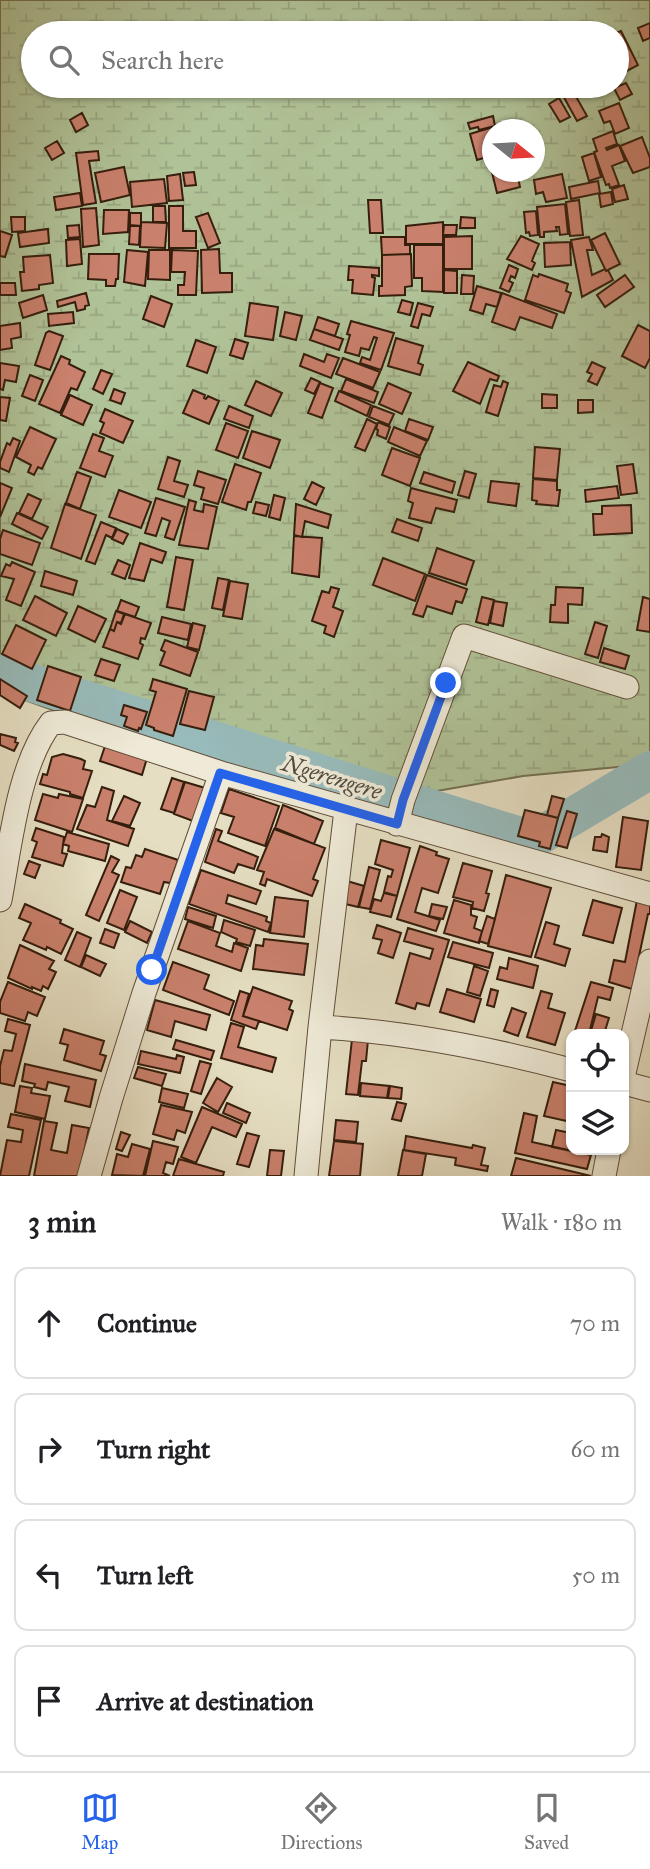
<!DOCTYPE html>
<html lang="en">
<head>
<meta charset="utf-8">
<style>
  :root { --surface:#fff; --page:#f2f2f2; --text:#202124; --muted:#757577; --line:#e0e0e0; --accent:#2563eb }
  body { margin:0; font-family:"IM FELL Great Primer",serif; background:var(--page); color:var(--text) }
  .controls { position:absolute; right:21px; bottom:21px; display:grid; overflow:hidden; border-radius:14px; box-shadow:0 2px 5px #0004 }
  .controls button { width:63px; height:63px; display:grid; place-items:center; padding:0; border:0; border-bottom:2px solid var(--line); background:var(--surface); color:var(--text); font:35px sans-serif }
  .compass { position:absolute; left:482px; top:119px; width:63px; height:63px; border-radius:50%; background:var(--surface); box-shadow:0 2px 5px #0004; rotate:108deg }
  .stop { position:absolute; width:21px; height:21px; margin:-16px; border:5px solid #2563eb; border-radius:50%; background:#fff }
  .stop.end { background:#2563eb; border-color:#fff; box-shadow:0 2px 7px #0008 }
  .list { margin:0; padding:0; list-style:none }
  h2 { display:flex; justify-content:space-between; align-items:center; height:91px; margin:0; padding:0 28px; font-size:30px }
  h2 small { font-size:23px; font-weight:400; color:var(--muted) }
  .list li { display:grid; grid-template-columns:46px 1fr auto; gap:21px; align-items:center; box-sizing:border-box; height:112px; margin:0 14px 14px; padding:0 14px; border:2px solid var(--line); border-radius:14px }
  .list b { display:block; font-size:26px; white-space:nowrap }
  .list em { font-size:23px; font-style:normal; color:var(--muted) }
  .icon { flex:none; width:38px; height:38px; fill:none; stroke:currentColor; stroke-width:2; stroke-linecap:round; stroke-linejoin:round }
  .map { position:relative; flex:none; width:650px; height:1176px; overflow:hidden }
  .search { position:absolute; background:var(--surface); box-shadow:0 2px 5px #0004; left:21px; right:21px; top:21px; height:77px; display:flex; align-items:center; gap:18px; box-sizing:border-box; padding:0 24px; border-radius:38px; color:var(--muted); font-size:26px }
  .sheet { height:595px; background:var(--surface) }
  nav { display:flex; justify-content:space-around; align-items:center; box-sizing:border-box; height:98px; border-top:2px solid var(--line); background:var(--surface); font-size:19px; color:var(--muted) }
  nav a { display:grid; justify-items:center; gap:4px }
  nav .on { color:var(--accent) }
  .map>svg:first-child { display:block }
</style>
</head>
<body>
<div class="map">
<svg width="650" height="1176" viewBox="0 0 650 1176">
  <defs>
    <pattern id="wetland-marsh" width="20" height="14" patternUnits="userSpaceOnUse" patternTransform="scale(1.75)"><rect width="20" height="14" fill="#b0c297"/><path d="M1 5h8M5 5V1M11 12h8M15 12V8" fill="none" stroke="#98a681"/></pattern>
  </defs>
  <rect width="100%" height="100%" fill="#e5dec2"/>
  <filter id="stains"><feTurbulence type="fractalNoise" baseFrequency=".00286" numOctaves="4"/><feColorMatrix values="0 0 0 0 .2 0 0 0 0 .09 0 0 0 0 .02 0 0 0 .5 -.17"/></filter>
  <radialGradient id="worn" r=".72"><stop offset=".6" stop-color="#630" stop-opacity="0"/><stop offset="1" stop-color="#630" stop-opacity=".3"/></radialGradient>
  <path fill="url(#wetland-marsh)" stroke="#737052" stroke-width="2" fill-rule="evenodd" d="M 0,0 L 650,0 L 650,764 L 523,776 L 328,810 L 0,691 ZM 33,33 L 617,33 L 617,86 L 33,86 ZM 492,130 L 534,130 L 534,172 L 492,172 Z"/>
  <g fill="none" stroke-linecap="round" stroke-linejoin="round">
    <path stroke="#98bbbb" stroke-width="38" d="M 0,673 L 533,840 L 650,770"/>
  </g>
  <path fill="#c9806c" stroke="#361e0d" stroke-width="2" d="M 650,23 L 650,38 L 643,41 L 638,28 Z
    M 621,31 L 638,65 L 627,71 L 617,51 L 616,33 Z
    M 626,83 L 632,94 L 620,100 L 614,88 Z
    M 570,86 L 587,116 L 577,121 L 561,92 Z
    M 559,98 L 570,117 L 560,122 L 549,104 Z
    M 619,103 L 629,128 L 615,134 L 610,121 L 604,123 L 599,111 Z
    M 82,113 L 88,125 L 76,132 L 70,120 Z
    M 493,116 L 495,126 L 479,130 L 478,127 L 470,129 L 468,123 Z
    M 496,126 L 497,130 L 492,130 L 492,161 L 489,162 L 487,157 L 477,160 L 470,134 Z
    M 613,131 L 617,144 L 606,148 L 607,150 L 619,145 L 625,161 L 612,166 L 619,185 L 610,188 L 609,184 L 606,185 L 594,152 L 597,151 L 593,139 Z
    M 642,137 L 650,158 L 650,167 L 633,173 L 620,146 Z
    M 57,141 L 64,153 L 52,160 L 45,148 Z
    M 98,151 L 99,160 L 89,161 L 96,203 L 83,205 L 76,153 Z
    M 594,153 L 601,177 L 589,181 L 582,157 Z
    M 492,163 L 492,172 L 517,172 L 520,187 L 497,193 L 490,164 Z
    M 124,167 L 130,195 L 101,202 L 95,173 Z
    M 194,172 L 196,185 L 185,186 L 183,173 Z
    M 180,174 L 183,200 L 169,201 L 167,176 Z
    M 562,174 L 567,198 L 546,202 L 543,192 L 536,194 L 534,180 Z
    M 164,179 L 167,203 L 132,207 L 130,182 Z
    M 598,181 L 600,193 L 571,199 L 569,187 Z
    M 624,185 L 628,199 L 615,202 L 612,189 Z
    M 611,192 L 613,204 L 601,207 L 599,194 Z
    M 80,193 L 82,206 L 56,210 L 54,197 Z
    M 368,200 L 381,200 L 383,233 L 370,233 Z
    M 579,200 L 583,235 L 570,236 L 566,202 Z
    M 565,204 L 568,234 L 560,235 L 559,227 L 556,227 L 557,231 L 544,232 L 544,237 L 540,237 L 537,207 Z
    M 153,206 L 165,206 L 166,222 L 153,222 Z
    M 169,206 L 183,206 L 183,231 L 196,231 L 196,248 L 169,248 Z
    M 96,208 L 99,245 L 83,247 L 81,209 Z
    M 104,210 L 129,210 L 128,232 L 103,234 Z
    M 536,211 L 538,235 L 530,236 L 529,232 L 526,233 L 524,212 Z
    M 130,213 L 141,213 L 141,226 L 130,225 Z
    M 208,213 L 220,243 L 208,248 L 196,217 Z
    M 11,217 L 25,217 L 25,231 L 12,232 Z
    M 461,217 L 475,218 L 475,228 L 460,228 Z
    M 141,222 L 167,223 L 165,248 L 140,247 Z
    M 443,222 L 443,244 L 406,244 L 406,226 Z
    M 79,225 L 80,237 L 68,238 L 67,226 Z
    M 444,225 L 457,225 L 456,235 L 443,235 Z
    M 130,226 L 140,226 L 139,245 L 129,244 Z
    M 48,229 L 49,243 L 20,247 L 18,233 Z
    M 0,231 L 12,235 L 5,257 L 0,256 Z
    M 605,233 L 620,264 L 606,271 L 591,240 Z
    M 472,236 L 472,269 L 444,269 L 444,237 Z
    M 521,236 L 539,244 L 533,258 L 532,261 L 535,263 L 532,270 L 507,259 Z
    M 381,237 L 405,237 L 405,245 L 410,245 L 410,254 L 382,255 Z
    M 589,237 L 593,250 L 587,250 L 592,275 L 605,269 L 606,271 L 608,270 L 613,280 L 582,297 L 571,240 Z
    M 80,239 L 82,264 L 67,266 L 66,240 Z
    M 570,242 L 571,265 L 545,267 L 544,243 Z
    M 414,245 L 443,245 L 443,292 L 422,291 L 422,278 L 414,278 Z
    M 219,249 L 220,273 L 232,273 L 232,292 L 202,293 L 201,250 Z
    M 127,250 L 148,252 L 145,286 L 124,282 Z
    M 149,250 L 170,250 L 170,280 L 148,279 Z
    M 172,250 L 198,251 L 196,295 L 178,295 L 178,285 L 184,285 L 185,272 L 171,272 Z
    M 89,254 L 119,254 L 118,279 L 116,279 L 115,286 L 106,286 L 106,280 L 88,279 Z
    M 411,254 L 412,286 L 405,287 L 405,295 L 379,296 L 379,286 L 382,286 L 382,255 Z
    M 50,255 L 53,283 L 39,285 L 39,289 L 22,291 L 20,272 L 24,272 L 23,257 Z
    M 509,265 L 518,269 L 515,278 L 511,276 L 509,281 L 513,283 L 509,292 L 500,288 Z
    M 349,266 L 379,268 L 379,276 L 372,275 L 372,277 L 375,278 L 373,295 L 352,293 L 353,280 L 348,280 Z
    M 444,270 L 457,271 L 457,293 L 444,293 Z
    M 539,274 L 568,284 L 566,291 L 571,293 L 564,313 L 525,300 L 533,275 L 538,277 Z
    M 462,275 L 474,276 L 473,294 L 461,294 Z
    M 625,275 L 634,287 L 605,307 L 597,295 Z
    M 0,283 L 15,283 L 16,295 L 0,295 Z
    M 477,286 L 501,293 L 497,307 L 486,304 L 483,314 L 470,310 Z
    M 86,293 L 89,305 L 85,306 L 85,309 L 77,311 L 75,302 L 58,307 L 57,301 Z
    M 502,293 L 557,314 L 552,328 L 520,317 L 515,330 L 492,322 Z
    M 43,295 L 47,310 L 23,318 L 19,303 Z
    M 151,296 L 172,304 L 164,327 L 143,319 Z
    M 402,300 L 413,303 L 410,315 L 398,312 Z
    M 250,303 L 278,307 L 273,340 L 245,336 Z
    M 418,303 L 433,307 L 430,316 L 422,314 L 418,328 L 411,326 Z
    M 73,312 L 74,323 L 49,326 L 48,314 Z
    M 285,312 L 302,316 L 296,340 L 280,336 Z
    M 318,317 L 339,324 L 335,336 L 314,329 Z
    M 351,321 L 394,333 L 381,370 L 360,363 L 362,357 L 370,360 L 377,338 L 374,337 L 369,350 L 361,348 L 359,356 L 345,352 L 350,335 L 347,334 Z
    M 20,323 L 21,337 L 11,339 L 12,348 L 0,350 L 0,326 Z
    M 638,325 L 650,331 L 650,358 L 645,368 L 622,356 Z
    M 314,329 L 343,339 L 339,350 L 310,340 Z
    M 49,331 L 63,336 L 50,370 L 35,365 L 46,333 Z
    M 396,338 L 423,346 L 418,363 L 423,365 L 420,375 L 388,366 Z
    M 235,339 L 248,343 L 243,359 L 230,355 Z
    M 196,340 L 216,347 L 207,373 L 187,366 Z
    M 304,354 L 324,362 L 327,354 L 339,358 L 331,378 L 300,366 Z
    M 61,356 L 70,360 L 69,364 L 85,372 L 77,390 L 71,388 L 60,413 L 39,404 Z
    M 343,358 L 380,372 L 373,388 L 336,374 Z
    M 468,362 L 499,376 L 497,381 L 490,379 L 480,404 L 453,391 Z
    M 592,362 L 605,368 L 597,385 L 588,381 L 592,374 L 587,372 Z
    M 0,363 L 19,366 L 16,382 L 5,380 L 3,390 L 0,389 Z
    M 101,370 L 112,374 L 103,394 L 93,389 Z
    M 30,375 L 43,380 L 35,401 L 22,396 Z
    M 311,378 L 320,382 L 314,394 L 305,390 Z
    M 346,379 L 378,392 L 374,403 L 341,391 Z
    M 256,381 L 282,393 L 271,416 L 245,405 Z
    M 503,381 L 508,383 L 498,416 L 486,412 L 494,385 L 501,387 Z
    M 320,383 L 333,388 L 322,418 L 308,413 Z
    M 388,383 L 411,393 L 402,414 L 379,404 Z
    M 114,389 L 125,393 L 121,404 L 110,400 Z
    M 193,390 L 205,395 L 204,398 L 206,399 L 208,396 L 219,401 L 209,424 L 183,413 Z
    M 339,391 L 371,405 L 367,416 L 335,401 Z
    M 542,394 L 557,395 L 557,408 L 542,408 Z
    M 70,395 L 92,405 L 83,425 L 61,415 Z
    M 0,397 L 10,398 L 6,421 L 0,420 Z
    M 578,400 L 593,400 L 593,412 L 578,413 Z
    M 229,406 L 253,416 L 249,428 L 224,419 Z
    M 373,406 L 394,414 L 389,425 L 369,417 Z
    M 105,409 L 133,421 L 123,443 L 100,433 L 104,423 L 100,421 Z
    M 367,419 L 377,424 L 365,451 L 355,447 Z
    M 409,419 L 433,427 L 428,440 L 405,431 Z
    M 378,422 L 390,427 L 386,439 L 377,435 L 378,430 L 376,429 Z
    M 226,423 L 248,431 L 238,458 L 216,450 Z
    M 30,427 L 56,439 L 42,469 L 38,467 L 34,475 L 28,472 L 31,465 L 16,457 Z
    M 394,427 L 427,441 L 420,456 L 388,442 Z
    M 252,431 L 280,440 L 270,468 L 243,458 Z
    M 93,434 L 104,438 L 99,451 L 113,456 L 105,477 L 80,468 Z
    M 13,438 L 20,441 L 9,472 L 0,468 L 0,462 L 7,443 L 10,445 Z
    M 535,447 L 560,449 L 557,480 L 533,478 Z
    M 392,448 L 420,458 L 410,486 L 382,475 Z
    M 168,457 L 180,461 L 174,481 L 188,485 L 184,497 L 158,489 Z
    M 235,464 L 261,473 L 251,502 L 248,502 L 246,510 L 222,502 Z
    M 633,464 L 637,493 L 621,495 L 617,466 Z
    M 198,471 L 226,480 L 218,504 L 201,499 L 204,488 L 194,485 Z
    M 465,471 L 476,474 L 469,498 L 458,495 Z
    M 77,472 L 91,477 L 80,509 L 66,503 Z
    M 424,472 L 455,482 L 452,493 L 420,483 Z
    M 533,479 L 557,481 L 557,490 L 560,490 L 558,506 L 536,504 L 537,501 L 532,500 Z
    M 491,481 L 519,484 L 516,506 L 488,502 Z
    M 312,482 L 324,488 L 316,505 L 304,499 Z
    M 0,483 L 12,488 L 0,517 Z
    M 617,486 L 619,498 L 586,502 L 585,490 Z
    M 411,488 L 457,500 L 454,512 L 436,508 L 431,523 L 409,518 L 413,503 L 408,501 Z
    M 119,490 L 151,502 L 141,528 L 109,517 Z
    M 28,494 L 41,500 L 32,519 L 19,513 Z
    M 274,495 L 285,498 L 280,520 L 269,517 Z
    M 156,498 L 185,507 L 174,540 L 165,537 L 170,521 L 162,518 L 156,536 L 145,533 Z
    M 189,500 L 196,502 L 194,510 L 203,512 L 204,504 L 217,507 L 208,549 L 179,545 Z
    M 256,502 L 269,505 L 266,516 L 253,513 Z
    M 65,504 L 96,515 L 81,559 L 51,548 Z
    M 296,504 L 331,515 L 328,528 L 305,521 L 302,537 L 294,535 Z
    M 631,505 L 632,533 L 594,535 L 593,514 L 602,514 L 602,506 Z
    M 17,513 L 48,527 L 42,539 L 12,524 Z
    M 397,519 L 422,528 L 418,541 L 392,532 Z
    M 101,522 L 116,528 L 112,538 L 106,535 L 95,564 L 86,561 Z
    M 117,529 L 128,534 L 123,544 L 112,539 Z
    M 3,530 L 40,543 L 32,565 L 0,554 L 0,539 Z
    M 294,536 L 322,538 L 319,577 L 292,573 Z
    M 140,543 L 166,552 L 162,563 L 151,559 L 144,581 L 129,578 Z
    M 437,548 L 474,561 L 466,585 L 429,573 Z
    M 176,557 L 193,560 L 184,610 L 167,607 Z
    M 383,558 L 425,574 L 415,601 L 373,585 Z
    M 118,560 L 130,565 L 125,579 L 112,574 Z
    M 12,562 L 35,572 L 21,606 L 6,600 L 14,579 L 1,576 L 6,564 L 10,566 Z
    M 45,571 L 77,581 L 73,595 L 41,586 Z
    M 427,575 L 467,589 L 462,603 L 456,601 L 452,614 L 427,606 L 423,617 L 413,614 Z
    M 218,578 L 229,580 L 223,610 L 212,608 Z
    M 230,581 L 248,584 L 242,619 L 223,616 Z
    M 331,587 L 339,589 L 333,607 L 343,611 L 334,637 L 324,633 L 326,626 L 312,621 L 322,591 L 329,593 Z
    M 556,587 L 583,588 L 582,605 L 568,604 L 568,623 L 550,622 L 551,605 L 555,605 Z
    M 35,596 L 67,613 L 56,636 L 23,620 Z
    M 482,597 L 494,600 L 488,625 L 476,622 Z
    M 643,597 L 650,599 L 650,632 L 637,630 Z
    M 121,600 L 139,607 L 135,617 L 117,611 Z
    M 494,601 L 507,603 L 503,626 L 490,623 Z
    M 78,606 L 106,619 L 95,642 L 68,629 Z
    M 116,611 L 124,614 L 121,623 L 117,622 L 114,631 L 110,629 Z
    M 125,614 L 151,623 L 145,639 L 141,638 L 140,643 L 143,645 L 138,659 L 103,647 L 110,629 L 114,631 L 117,622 L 121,624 Z
    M 162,617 L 191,624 L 188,640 L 158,633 Z
    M 595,622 L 607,626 L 598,658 L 585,654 Z
    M 193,623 L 205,626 L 199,650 L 187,647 Z
    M 16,625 L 46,640 L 32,669 L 2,654 Z
    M 165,640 L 198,652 L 190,676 L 160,665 L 165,652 L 161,650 Z
    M 604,648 L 629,656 L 625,669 L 600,662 Z
    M 101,659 L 120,665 L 114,681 L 95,675 Z
    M 48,666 L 81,677 L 70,711 L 37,700 Z
    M 0,679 L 27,696 L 20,708 L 0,695 Z
    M 153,679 L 187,689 L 173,736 L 154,730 L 154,728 L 146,725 L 156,692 L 150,690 Z
    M 189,691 L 214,697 L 205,730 L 180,724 Z
    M 124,705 L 147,712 L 141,729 L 139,728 L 138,731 L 124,726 L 127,717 L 121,715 Z
    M 0,734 L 16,738 L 15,742 L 18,743 L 14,751 L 0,745 Z
    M 106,743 L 147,758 L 142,775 L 100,761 Z
    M 63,754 L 81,759 L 85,761 L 83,769 L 92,771 L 83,798 L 70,794 L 70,792 L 40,784 L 43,774 L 47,775 L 52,757 Z
    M 172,778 L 184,782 L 174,813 L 161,809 Z
    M 185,782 L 205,788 L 193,821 L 174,814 Z
    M 102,787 L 114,791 L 107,820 L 134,829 L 128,846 L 77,829 L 87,805 L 95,807 Z
    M 229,789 L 279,806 L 265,846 L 228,833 L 234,817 L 221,813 Z
    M 43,794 L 58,798 L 59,794 L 83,799 L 72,832 L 35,820 Z
    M 124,796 L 140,803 L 130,826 L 112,821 Z
    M 552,796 L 564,799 L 558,818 L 547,815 Z
    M 283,805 L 323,821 L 314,844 L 275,828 Z
    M 525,810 L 558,818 L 550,849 L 539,846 L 540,842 L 518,836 Z
    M 567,811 L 577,814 L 567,848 L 556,845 Z
    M 623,817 L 648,821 L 641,870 L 616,867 Z
    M 36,828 L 64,837 L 62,853 L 67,854 L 63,866 L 32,857 L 37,842 L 32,840 Z
    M 216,829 L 222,831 L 218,841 L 258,857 L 254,869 L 238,864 L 234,873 L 205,862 Z
    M 274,829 L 325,848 L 313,879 L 318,881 L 312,896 L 267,879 L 265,886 L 260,884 L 264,872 L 257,870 Z
    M 67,832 L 109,844 L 105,861 L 68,851 L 69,846 L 63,844 Z
    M 602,834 L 609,837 L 607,852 L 593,850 L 595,837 L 601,837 Z
    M 381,840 L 410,848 L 397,896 L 384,892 L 388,876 L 391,877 L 393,870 L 375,864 Z
    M 420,846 L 437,852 L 436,855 L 449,859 L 438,893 L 422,888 L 415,912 L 440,920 L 436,931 L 397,919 Z
    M 145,849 L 178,860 L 170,883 L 164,882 L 160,894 L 121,882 L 126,867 L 131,868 L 136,855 L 142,857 Z
    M 111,856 L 119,860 L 112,872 L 119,875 L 99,921 L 86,915 Z
    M 29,861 L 40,865 L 35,878 L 24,874 Z
    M 463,863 L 492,871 L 486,893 L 489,894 L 484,911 L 472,908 L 473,902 L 453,897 Z
    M 369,867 L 380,870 L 370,909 L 359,907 Z
    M 201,870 L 261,891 L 256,904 L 228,895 L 226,903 L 267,917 L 266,921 L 271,923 L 268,932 L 189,904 Z
    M 506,875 L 551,888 L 531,957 L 488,946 Z
    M 347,881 L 364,886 L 358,907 L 341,903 Z
    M 120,890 L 137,897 L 124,930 L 107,923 Z
    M 384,893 L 397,896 L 391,917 L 370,912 L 374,899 L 381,901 Z
    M 275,897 L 308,901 L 304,937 L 270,933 Z
    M 454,900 L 471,905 L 471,915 L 477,917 L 474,928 L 482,931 L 479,943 L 444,933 Z
    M 593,900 L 622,908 L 613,943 L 583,935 Z
    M 637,900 L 650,903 L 650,914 L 648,914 L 632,989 L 609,982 L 614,960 L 625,962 Z
    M 25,904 L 61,920 L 60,923 L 73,929 L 61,954 L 47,947 L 46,950 L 23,940 L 31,923 L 19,918 Z
    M 432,904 L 447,907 L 443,919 L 429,916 Z
    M 188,907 L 216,916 L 213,928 L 185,919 Z
    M 487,916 L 495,919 L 488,944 L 479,941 Z
    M 224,920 L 255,930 L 250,946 L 236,942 L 237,939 L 221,932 Z
    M 130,921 L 152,932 L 147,943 L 125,932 Z
    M 188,921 L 220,933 L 216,946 L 232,952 L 234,943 L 248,948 L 241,971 L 178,949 Z
    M 546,922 L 559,926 L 554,944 L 570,949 L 565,966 L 535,957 Z
    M 377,925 L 401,933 L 393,958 L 378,953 L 382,940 L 373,938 Z
    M 408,928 L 449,940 L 429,1006 L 417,1003 L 415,1009 L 396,1003 L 410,953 L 430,959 L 433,949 L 404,941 Z
    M 105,929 L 119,934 L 114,948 L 100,943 Z
    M 77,932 L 91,938 L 80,967 L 65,960 Z
    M 264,939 L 308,944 L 304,975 L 253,969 L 256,945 L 263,946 Z
    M 453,942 L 493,953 L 489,968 L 448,957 Z
    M 20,945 L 54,961 L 49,969 L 56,972 L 48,989 L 43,986 L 41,991 L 32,987 L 32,989 L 8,978 Z
    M 86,955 L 106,964 L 100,976 L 81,967 Z
    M 509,958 L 538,966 L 533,988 L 497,979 L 500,967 L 507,969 Z
    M 173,962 L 209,975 L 204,989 L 234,1001 L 229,1015 L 163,990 Z
    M 474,966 L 488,971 L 480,996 L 467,992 Z
    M 8,982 L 45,997 L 37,1016 L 28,1012 L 25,1021 L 0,1013 L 0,1002 Z
    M 591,982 L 613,988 L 610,1000 L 598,997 L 589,1034 L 574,1034 Z
    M 253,987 L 292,1001 L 289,1009 L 293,1011 L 287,1030 L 243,1016 Z
    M 447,989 L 481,999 L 474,1022 L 440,1012 Z
    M 491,989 L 498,991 L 494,1007 L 487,1005 Z
    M 240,991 L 249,994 L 243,1016 L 259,1021 L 256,1029 L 231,1020 Z
    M 541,991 L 552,994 L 548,1008 L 565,1013 L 555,1045 L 527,1037 Z
    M 155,1000 L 210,1015 L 206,1030 L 175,1021 L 171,1037 L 147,1030 Z
    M 512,1008 L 526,1013 L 518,1036 L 504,1031 Z
    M 596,1014 L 609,1018 L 604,1034 L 590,1034 Z
    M 8,1019 L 30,1025 L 14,1086 L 0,1083 L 0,1066 L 4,1050 L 12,1051 L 16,1034 L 5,1031 Z
    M 231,1023 L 244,1027 L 238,1047 L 276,1058 L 272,1072 L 221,1058 Z
    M 64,1029 L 104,1041 L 100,1054 L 106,1056 L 101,1071 L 64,1060 L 68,1045 L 60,1043 Z
    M 352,1039 L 368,1040 L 366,1061 L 362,1061 L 358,1095 L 346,1094 Z
    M 176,1040 L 214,1051 L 211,1060 L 173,1049 Z
    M 141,1051 L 176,1059 L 177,1055 L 184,1057 L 180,1073 L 138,1064 Z
    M 200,1061 L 211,1064 L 201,1094 L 191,1091 Z
    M 25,1064 L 96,1080 L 90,1107 L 65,1101 L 69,1087 L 48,1082 L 46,1090 L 34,1087 L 35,1084 L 22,1081 Z
    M 138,1067 L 166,1074 L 162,1086 L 134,1078 Z
    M 217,1078 L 232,1087 L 218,1112 L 203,1103 Z
    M 553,1082 L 571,1086 L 571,1122 L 544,1116 Z
    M 361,1083 L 389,1086 L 387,1098 L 360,1096 Z
    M 20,1086 L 32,1088 L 31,1093 L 50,1096 L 45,1119 L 15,1112 Z
    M 390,1086 L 402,1088 L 401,1099 L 388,1098 Z
    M 162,1088 L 188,1094 L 184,1108 L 159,1102 Z
    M 397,1102 L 406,1104 L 401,1121 L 392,1119 Z
    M 227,1103 L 250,1113 L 246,1123 L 223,1113 Z
    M 161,1105 L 192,1112 L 185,1133 L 177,1130 L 174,1140 L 153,1134 Z
    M 202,1107 L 242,1124 L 236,1137 L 212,1127 L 196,1163 L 181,1157 Z
    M 524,1113 L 537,1116 L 532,1142 L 591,1155 L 587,1169 L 515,1153 Z
    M 11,1114 L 41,1120 L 29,1176 L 0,1176 L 7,1140 L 21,1142 L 23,1130 L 8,1127 Z
    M 336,1120 L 358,1122 L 356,1142 L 334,1140 Z
    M 44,1121 L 57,1123 L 51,1150 L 67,1153 L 72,1125 L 89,1128 L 79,1176 L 34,1176 Z
    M 556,1130 L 571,1133 L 571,1150 L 593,1150 L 591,1155 L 552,1147 Z
    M 121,1132 L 130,1135 L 122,1151 L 116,1149 Z
    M 247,1133 L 259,1136 L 249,1167 L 237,1164 Z
    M 406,1136 L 472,1148 L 473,1145 L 485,1148 L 481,1165 L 488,1166 L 487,1171 L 455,1165 L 456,1158 L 404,1150 Z
    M 153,1141 L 178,1147 L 173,1164 L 166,1162 L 163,1173 L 170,1176 L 145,1176 Z
    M 334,1141 L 363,1144 L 360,1176 L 329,1176 Z
    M 132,1144 L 150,1149 L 143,1176 L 112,1175 L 117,1154 L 128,1157 Z
    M 270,1150 L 284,1151 L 281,1176 L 267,1176 Z
    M 403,1150 L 426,1154 L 422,1176 L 398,1176 Z
    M 516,1158 L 591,1176 L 511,1176 Z
    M 179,1159 L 224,1172 L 223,1176 L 173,1176 Z"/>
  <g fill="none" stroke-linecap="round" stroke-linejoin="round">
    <defs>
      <path id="minor" d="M 397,824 L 403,800 L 464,636 L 627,687
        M 0,900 C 10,848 18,765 51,723 L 65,722 L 221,773 L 650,894
        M 320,1027 C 406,1032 489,1048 571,1070
        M 624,1073 L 650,961
        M 624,1083 L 650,1090
        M 89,1176 L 111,1098 L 144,993 L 221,773
        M 306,1176 L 320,1027 L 346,810
        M 604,1176 L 609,1150"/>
    </defs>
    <use href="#minor" stroke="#624e3a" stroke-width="25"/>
    <use href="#minor" stroke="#eeead7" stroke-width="23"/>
  </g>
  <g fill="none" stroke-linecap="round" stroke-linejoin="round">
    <path stroke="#2563eb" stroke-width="9" d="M 152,970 L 220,773 L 397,824 L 403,800 L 446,683"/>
  </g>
  <g text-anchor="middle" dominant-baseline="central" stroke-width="7" stroke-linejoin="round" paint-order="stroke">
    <g font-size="23" font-style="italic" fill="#534d41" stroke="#eeead7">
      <text transform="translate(332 777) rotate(17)">Ngerengere</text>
    </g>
  </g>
  <rect width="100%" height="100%" filter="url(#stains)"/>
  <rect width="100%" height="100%" fill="url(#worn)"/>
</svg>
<div class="controls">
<button><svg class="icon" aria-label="locate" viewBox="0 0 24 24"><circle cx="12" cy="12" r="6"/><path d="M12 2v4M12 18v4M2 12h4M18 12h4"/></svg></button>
<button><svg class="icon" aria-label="layers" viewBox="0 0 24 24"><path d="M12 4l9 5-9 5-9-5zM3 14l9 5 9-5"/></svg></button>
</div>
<svg class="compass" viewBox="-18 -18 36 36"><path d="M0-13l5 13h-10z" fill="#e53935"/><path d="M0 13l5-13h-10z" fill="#757577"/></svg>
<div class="stop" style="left:152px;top:970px"></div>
<div class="stop end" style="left:446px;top:683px"></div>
<div class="search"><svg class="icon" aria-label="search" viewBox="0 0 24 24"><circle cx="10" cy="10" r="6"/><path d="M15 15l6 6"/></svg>Search here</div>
</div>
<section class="sheet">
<h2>3 min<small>Walk · 180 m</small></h2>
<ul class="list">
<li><svg class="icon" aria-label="ahead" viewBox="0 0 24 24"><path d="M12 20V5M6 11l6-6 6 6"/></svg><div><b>Continue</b></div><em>70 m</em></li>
<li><svg class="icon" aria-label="right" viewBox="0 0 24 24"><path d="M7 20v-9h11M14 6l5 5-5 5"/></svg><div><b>Turn right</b></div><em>60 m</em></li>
<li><svg class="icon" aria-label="left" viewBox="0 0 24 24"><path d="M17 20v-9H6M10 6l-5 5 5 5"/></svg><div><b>Turn left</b></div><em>50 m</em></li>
<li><svg class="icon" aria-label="arrive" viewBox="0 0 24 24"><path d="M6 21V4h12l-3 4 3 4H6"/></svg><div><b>Arrive at destination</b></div></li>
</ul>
</section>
<nav>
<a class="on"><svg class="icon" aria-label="map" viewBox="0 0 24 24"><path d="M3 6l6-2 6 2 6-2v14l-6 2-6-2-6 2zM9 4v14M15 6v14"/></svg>Map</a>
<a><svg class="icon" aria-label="directions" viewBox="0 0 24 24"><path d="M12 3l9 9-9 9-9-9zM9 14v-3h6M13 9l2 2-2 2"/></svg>Directions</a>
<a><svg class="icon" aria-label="saved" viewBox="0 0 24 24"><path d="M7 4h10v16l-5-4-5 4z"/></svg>Saved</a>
</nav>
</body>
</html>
